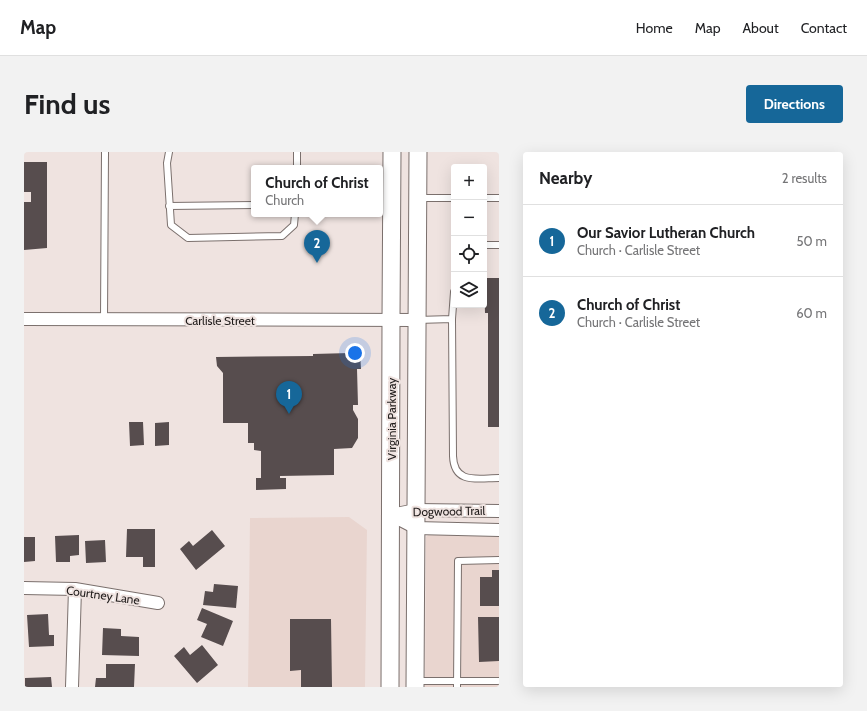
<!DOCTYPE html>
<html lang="en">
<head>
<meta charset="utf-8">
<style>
  :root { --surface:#fff; --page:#f2f2f2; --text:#202124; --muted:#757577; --line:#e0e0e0; --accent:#166799 }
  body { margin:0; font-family:Cabin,sans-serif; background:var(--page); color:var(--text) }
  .controls { position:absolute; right:12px; top:12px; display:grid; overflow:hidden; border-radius:4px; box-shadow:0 4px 16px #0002 }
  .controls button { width:36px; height:36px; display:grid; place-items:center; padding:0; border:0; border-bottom:1px solid var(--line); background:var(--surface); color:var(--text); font:20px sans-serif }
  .you { position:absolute; left:331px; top:201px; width:14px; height:14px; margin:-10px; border:3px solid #fff; border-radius:50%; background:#1a73e8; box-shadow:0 0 0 6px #1a73e833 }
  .badge { display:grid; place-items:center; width:26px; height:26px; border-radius:50%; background:var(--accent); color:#fff; font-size:13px; font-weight:700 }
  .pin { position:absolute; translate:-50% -33px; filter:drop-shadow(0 1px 2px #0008) }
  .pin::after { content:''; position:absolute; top:21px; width:14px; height:12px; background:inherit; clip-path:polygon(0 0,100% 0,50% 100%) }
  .popup { position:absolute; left:227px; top:13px; width:132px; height:52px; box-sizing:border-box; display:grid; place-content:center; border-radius:4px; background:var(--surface); filter:drop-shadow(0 1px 3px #0005); font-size:13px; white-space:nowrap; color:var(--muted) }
  .popup b { font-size:15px; color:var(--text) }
  .popup::after { content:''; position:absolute; left:50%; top:100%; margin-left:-8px; border:8px solid transparent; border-top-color:var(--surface) }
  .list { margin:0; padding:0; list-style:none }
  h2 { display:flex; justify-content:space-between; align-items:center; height:52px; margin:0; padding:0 16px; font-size:17px }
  h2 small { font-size:13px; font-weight:400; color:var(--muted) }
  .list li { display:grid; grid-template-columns:26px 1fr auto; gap:12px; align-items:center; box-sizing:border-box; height:72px; padding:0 16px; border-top:1px solid var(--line) }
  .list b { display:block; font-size:15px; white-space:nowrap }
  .list p { margin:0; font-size:13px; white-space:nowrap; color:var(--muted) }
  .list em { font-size:13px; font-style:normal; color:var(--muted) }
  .icon { flex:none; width:22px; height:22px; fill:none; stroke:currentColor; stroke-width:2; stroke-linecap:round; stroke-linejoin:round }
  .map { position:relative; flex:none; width:475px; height:535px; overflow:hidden; border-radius:4px }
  header { display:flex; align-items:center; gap:24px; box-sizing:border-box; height:56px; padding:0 20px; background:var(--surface); border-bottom:1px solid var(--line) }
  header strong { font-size:19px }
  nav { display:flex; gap:22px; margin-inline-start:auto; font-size:14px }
  .intro { display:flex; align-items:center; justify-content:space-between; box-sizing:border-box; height:96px; padding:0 24px }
  h1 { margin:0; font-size:28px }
  .button { padding:10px 18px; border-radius:4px; background:var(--accent); color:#fff; font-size:14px; font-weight:700 }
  main { display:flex; gap:24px; padding:0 24px }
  aside { flex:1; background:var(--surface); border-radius:4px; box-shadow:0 4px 16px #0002 }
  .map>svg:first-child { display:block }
</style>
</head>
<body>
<header>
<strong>Map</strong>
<nav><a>Home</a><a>Map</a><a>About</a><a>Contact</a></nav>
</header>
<div class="intro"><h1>Find us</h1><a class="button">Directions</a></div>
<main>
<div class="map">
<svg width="475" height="535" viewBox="0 0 475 535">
  <rect width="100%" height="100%" fill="#efe3e0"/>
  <path fill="#e9d5cf" d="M 325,365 L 343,378 L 341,535 L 224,535 L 226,366 Z
    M 407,381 L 475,383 L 475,535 L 401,535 L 402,385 Z"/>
  <path fill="#574d4e" d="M 0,10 L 23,10 L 23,96 L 0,98 L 0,50 L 7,50 L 7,40 L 0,40 Z
    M 460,126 L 475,126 L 475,275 L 464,275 L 464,161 L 461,161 Z
    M 326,200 L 336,200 L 337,217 L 333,217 L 334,253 L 329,253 L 329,258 L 334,267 L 334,286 L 328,296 L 310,297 L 310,323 L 256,324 L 256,326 L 262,326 L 262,337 L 232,338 L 232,326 L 237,326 L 237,299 L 230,298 L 230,291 L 224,291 L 224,271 L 199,271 L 199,221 L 193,214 L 192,205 L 289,204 L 289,202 L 326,201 Z
    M 105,270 L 119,270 L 120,293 L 106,294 Z
    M 145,270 L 145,293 L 131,294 L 131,271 Z
    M 103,377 L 131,377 L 131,415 L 119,415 L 119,405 L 102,405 Z
    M 188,378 L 201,394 L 172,418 L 156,397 L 165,389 L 169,394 Z
    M 55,383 L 55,403 L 46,404 L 46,410 L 32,410 L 31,384 Z
    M 0,385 L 11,385 L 11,409 L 0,410 Z
    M 81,388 L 82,410 L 62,411 L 61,389 Z
    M 468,418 L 475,418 L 475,454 L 456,454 L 456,425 L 468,425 Z
    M 190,432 L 214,434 L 212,456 L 179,453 L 181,439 L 189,440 Z
    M 178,456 L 209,469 L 199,494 L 177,485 L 183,472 L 173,468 Z
    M 24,462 L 25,483 L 30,483 L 30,494 L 5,495 L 3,463 Z
    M 454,465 L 475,465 L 475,509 L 455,510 Z
    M 266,467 L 307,467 L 308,535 L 277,535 L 277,518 L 266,519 Z
    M 79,476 L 97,477 L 97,484 L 115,485 L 115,504 L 78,503 Z
    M 178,493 L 194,513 L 173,531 L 150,504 L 160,495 L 166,503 Z
    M 82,512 L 111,512 L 110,535 L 71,535 L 72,526 L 82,526 Z
    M 27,525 L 28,535 L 1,535 L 1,526 Z"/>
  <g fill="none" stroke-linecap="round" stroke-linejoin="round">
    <defs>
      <path id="lane" d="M 145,0 L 143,11 L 147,73 L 164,86 L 258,84 L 270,73 L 271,62
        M 273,16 L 273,0
        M 395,46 L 430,46
        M 460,46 L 475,46
        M 145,54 L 230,53
        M 460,93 L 475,93
        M 80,167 L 81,0
        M 428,167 L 430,140
        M 393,168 L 428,167 L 429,304 C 430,333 454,326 475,326
        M 393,529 L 475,529
        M 433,535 L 434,409 L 475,408"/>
      <path id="street" d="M 0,167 L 393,168
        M 367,363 L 392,376 L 475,378
        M 367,363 L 392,358 L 475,359
        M 0,436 L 51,437 L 134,451
        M 48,535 L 51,437"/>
      <path id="secondary" d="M 366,535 L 367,168 L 368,0
        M 391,535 L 394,0"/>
    </defs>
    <use href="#lane" stroke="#7b706d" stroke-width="8"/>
    <use href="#street" stroke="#7b706d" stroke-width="14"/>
    <use href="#secondary" stroke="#7b706d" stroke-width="19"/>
    <use href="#lane" stroke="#fff" stroke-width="6"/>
    <use href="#street" stroke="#fff" stroke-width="12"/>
    <use href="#secondary" stroke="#fff" stroke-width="17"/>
  </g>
  <g text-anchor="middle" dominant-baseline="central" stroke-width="4" stroke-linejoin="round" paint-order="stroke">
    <g font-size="12" fill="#201c1b" stroke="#efe3e0">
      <text x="196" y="168">Carlisle Street</text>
      <text transform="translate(367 267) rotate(-90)">Virginia Parkway</text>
      <text transform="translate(425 359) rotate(-1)">Dogwood Trail</text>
      <text transform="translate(79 443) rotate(8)">Courtney Lane</text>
    </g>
  </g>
</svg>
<div class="controls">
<button>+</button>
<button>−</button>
<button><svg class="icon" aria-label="locate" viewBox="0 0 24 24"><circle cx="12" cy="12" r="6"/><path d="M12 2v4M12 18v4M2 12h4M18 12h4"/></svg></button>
<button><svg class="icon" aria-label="layers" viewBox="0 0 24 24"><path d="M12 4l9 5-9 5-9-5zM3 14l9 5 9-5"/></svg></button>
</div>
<div class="you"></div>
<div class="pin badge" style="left:265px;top:262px">1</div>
<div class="pin badge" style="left:293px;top:111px">2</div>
<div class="popup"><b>Church of Christ</b>Church</div>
</div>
<aside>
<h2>Nearby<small>2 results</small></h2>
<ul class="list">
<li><span class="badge">1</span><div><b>Our Savior Lutheran Church</b><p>Church · Carlisle Street</p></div><em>50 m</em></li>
<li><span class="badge">2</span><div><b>Church of Christ</b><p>Church · Carlisle Street</p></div><em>60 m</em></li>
</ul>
</aside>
</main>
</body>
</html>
